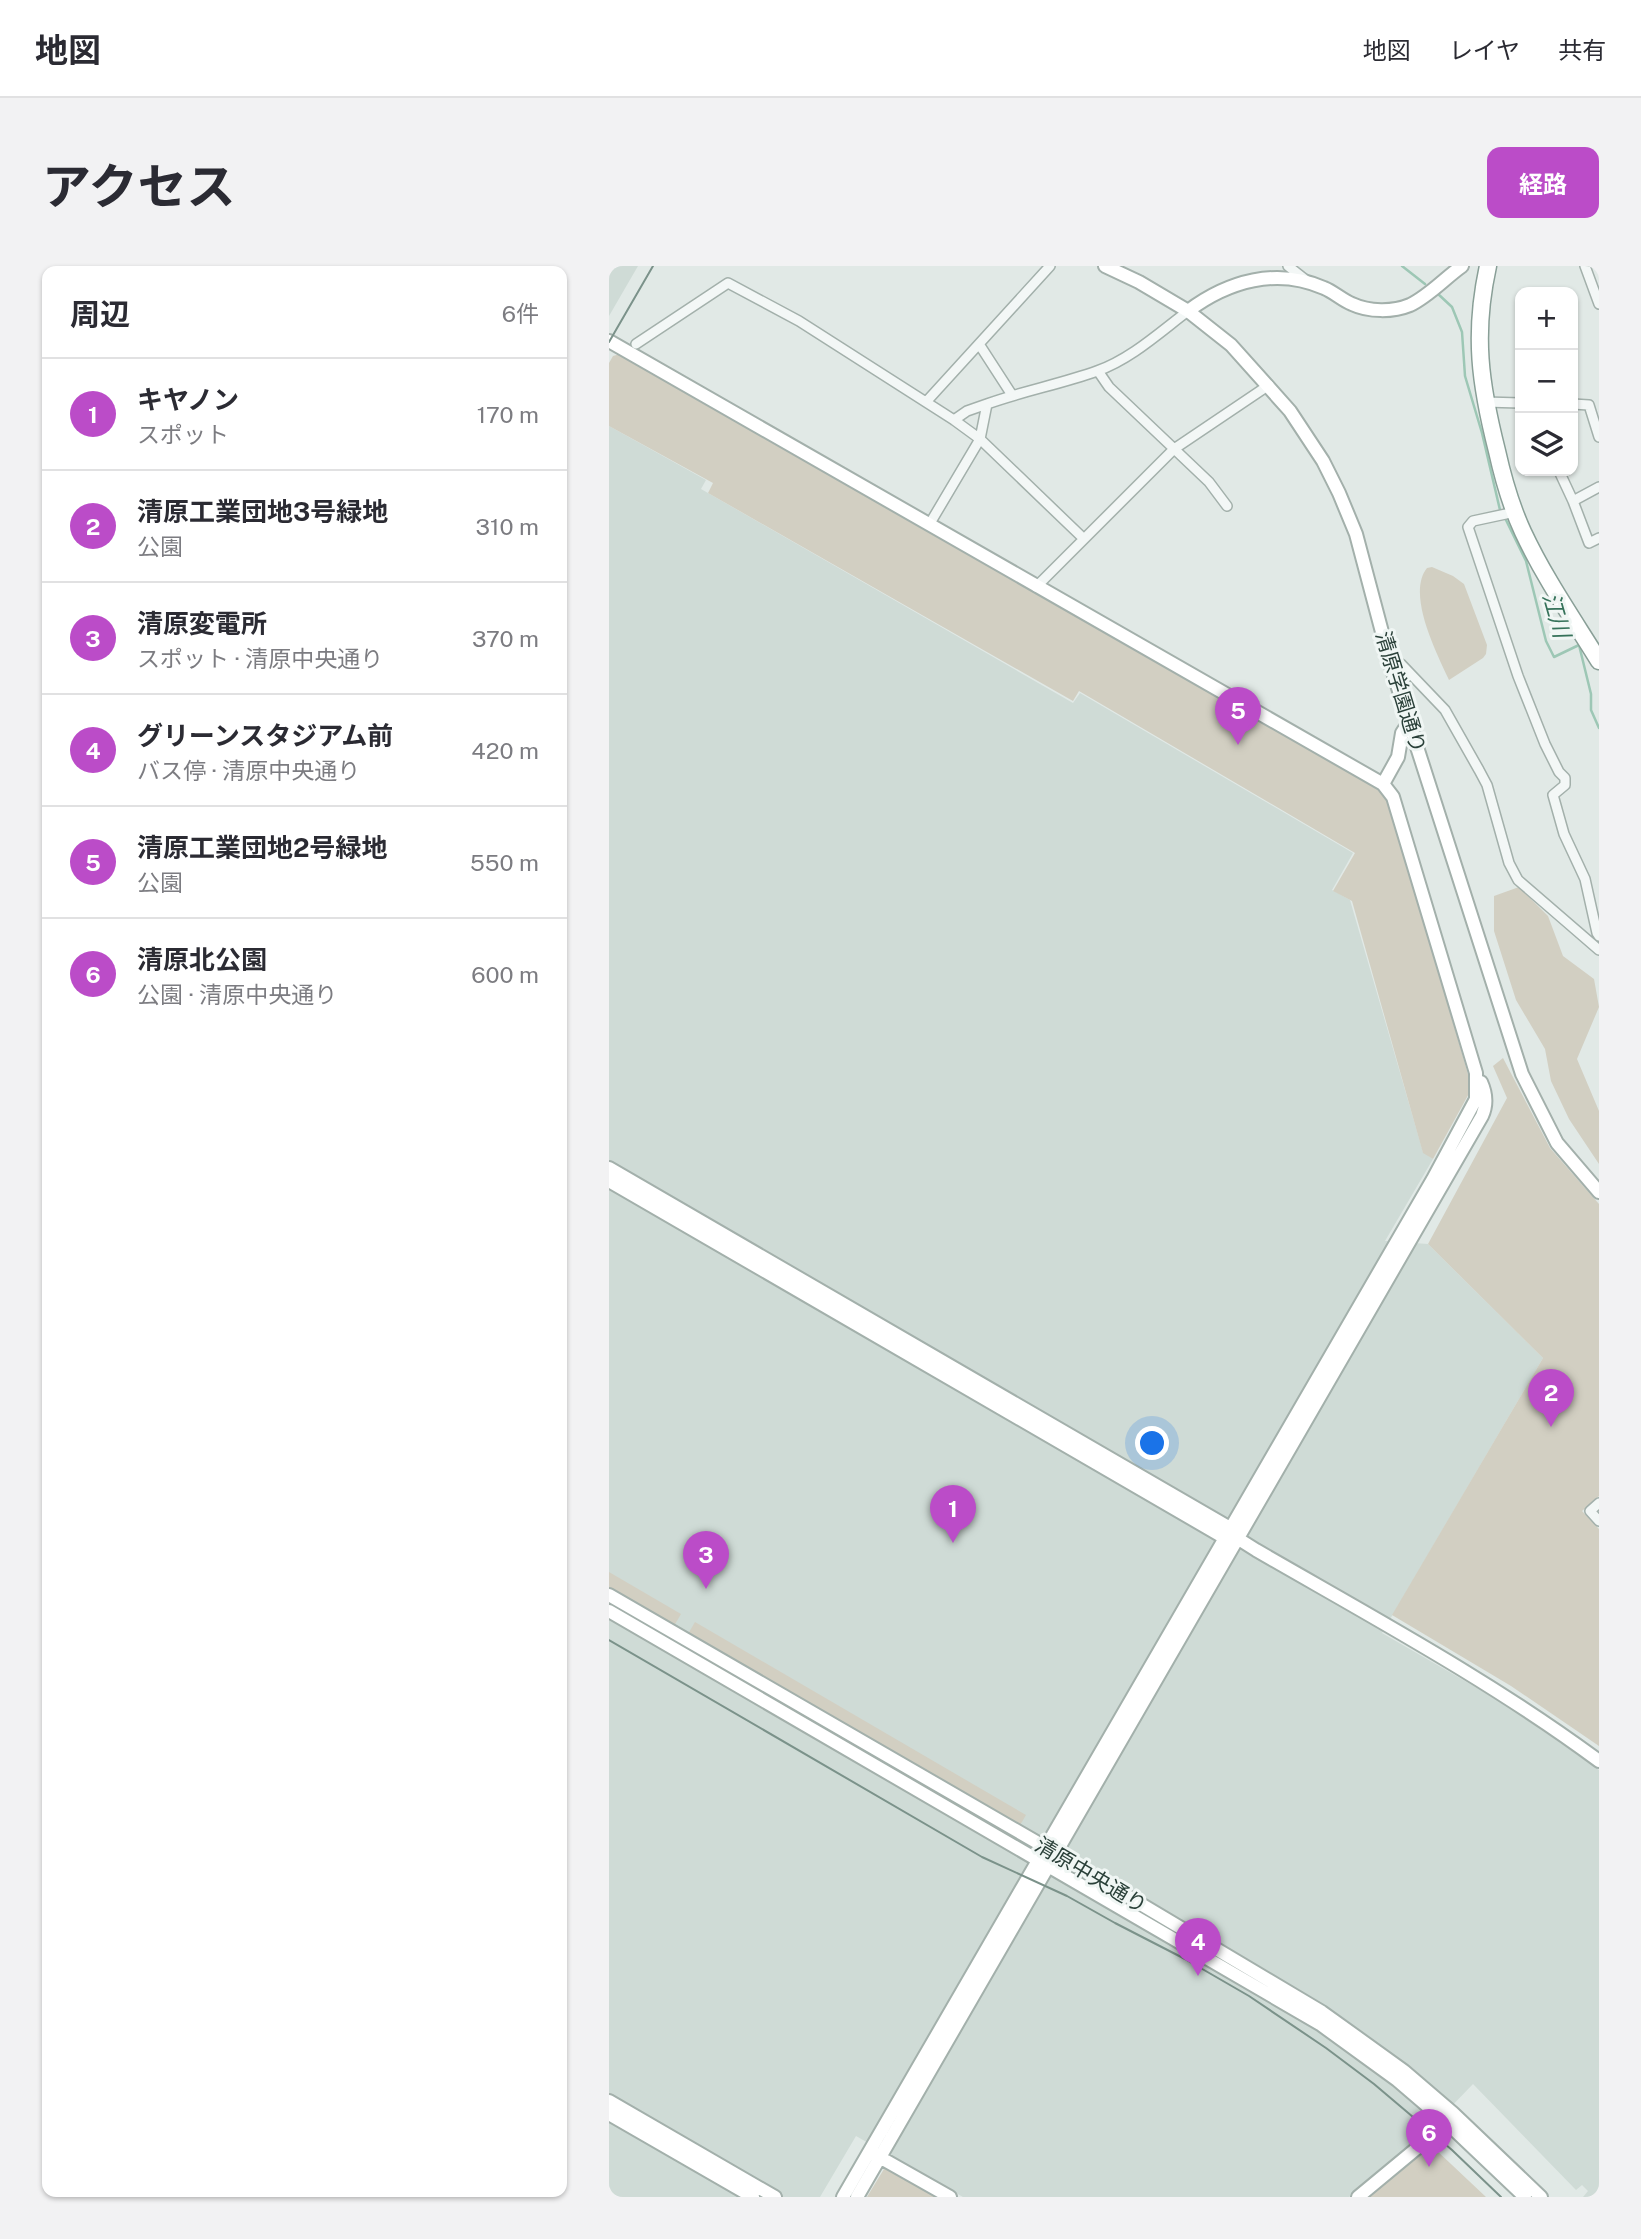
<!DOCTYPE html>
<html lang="ja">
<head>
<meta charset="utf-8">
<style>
  :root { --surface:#fff; --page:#f2f2f3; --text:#2b2b33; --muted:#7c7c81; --line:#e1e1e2; --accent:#bb4cc8 }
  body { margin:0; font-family:"Public Sans","Noto Sans JP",sans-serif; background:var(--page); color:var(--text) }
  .controls { position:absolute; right:21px; top:21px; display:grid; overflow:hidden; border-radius:14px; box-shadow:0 2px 5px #0004 }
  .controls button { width:63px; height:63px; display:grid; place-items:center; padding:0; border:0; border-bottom:2px solid var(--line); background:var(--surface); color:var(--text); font:35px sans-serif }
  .you { position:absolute; left:544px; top:1178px; width:24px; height:24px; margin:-18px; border:5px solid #fff; border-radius:50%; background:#1a73e8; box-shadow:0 0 0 10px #1a73e833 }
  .badge { display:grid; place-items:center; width:46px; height:46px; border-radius:50%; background:var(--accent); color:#fff; font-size:23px; font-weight:700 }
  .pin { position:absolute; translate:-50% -58px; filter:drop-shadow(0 2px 4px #0008) }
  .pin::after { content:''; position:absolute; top:37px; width:24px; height:21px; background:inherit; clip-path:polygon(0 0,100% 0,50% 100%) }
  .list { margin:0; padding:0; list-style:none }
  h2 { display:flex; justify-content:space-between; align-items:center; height:91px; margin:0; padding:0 28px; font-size:30px }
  h2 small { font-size:23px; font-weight:400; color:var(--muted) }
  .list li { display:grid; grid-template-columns:46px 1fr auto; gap:21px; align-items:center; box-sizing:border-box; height:112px; padding:0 28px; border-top:2px solid var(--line) }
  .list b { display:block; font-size:26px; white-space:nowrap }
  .list p { margin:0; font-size:23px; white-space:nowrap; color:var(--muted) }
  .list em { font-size:23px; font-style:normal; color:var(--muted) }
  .icon { flex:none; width:38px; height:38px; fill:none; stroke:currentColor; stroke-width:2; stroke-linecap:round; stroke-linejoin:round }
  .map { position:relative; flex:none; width:990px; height:1931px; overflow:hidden; border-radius:14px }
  header { display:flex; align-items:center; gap:42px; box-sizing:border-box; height:98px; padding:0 35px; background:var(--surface); border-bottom:2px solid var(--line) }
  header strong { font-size:33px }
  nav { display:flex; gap:38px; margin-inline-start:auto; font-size:24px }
  .intro { display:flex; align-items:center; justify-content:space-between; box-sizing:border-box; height:168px; padding:0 42px }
  h1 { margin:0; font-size:49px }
  .button { padding:18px 32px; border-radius:14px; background:var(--accent); color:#fff; font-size:24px; font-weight:700 }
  main { display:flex; gap:42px; padding:0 42px }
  aside { flex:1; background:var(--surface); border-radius:14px; box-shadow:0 2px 5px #0004 }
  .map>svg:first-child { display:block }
</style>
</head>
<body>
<header>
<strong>地図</strong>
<nav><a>地図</a><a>レイヤ</a><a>共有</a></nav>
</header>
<div class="intro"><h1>アクセス</h1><a class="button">経路</a></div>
<main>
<aside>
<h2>周辺<small>6件</small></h2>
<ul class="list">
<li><span class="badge">1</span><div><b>キヤノン</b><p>スポット</p></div><em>170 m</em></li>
<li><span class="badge">2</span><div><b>清原工業団地3号緑地</b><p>公園</p></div><em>310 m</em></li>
<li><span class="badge">3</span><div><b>清原変電所</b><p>スポット · 清原中央通り</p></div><em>370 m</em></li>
<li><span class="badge">4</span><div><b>グリーンスタジアム前</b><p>バス停 · 清原中央通り</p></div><em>420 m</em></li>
<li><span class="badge">5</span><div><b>清原工業団地2号緑地</b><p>公園</p></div><em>550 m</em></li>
<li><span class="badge">6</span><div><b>清原北公園</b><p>公園 · 清原中央通り</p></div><em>600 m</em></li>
</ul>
</aside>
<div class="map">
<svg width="990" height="1931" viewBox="0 0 990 1931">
  <rect width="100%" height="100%" fill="#e1e9e6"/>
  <path fill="#cfdbd6" d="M 0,0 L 29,0 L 0,50 Z
    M 0,160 L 97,214 L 92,223 L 464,437 L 471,427 L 744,587 L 723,624 L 741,634 L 814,886 L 824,893 L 776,975 L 819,978 L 934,1092 L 773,1367 L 894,1437 L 990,1504 L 990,1931 L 974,1931 L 979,1925 L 973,1919 L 967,1924 L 864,1818 L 808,1876 L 740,1931 L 354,1931 L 247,1870 L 211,1931 L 0,1931 Z"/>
  <path fill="#d2cfc2" d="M 11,88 L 772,523 L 780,536 L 863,822 L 824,893 L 814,887 L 743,635 L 724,625 L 746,587 L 470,425 L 464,435 L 99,227 L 104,217 L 0,160 L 0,97 L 4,90 Z
    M 823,301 L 844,310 L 855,318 L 878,379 L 877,388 L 874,392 L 840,414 C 828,388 797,328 818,302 Z
    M 910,621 L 939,650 L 954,690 L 985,713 L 990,741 L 968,793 L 990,845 L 990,898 L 960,853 L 942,815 L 936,783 L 907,734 L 885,665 L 885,630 Z
    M 894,792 L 941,882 L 990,938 L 990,1230 L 973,1245 L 990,1263 L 990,1480 L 902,1420 L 783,1349 L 934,1092 L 819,978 L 898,832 L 884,800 Z
    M 0,1306 L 72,1348 L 65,1360 L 0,1323 Z
    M 86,1356 L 417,1549 L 410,1561 L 79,1368 Z
    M 819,1882 L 825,1882 L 877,1931 L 758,1931 Z
    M 279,1902 L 330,1931 L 258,1931 L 275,1903 Z"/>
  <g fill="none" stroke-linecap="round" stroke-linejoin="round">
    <path stroke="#9dc7b5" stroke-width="2.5" d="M 793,0 L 816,18
      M 828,27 L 843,41 L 853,66 L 856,110 L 873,167 L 891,244 L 894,247
      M 896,252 L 917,295 L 937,375 L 945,391 L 970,379 L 982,428 L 982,444 L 990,462"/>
    <defs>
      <path id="street" d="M 679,0 L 698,15
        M 976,0 L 990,38
        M 27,78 L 119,17 L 190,55 L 345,154 L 371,173 L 474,272
        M 370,78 L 403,129
        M 489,105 L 500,121 L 600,216 L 618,240
        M 317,136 L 441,0
        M 876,136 L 911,137
        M 964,138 L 980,139 L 990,171
        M 345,154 L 358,145 L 378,138
        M 950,205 L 964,235 L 980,277 L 990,272
        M 964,235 L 990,221
        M 906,246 L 864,255 L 859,261 L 909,410 L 936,478 L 950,506 L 956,512 L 956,519 L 944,529 L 955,568 L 976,613 L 988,667 L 990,670
        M 320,259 L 371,173 L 378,138 C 414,125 452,118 488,105 C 522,93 551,66 579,45
        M 427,321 L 565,183 L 660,119
        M 782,400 L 792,398 L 836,444 L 870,504 L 878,519 L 900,597 L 909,614 L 990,684
        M 990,1237 L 981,1245 L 990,1255"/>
      <path id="secondary" d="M 496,0 L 530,16 L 579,45 L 622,79 L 681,145 L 714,195 L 730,227 L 747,268 L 782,400 L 913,808 L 948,877 L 990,926
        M 579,45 C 619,15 668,1 715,22 C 725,26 733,34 743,38 C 760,46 784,46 801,39 C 820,30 836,12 853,0
        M 0,75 L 774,518
        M 0,902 L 621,1262 L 628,1272 L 647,1284 C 763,1351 882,1415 990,1495
        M 0,915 L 616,1272 L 624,1272
        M 0,1329 L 436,1581 L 713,1746 L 795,1805 L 844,1847 L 932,1931
        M 0,1345 L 711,1758 L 788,1814 L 837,1856 L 916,1931
        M 0,1835 L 166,1931
        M 0,1848 L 144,1931
        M 265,1888 L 341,1931
        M 234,1931 L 824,913 L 867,833 L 867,807 L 784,531 L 774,518 L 789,491 L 793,467 L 800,456
        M 248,1931 L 873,850 C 878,839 877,827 872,816
        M 749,1931 L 819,1873 L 837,1856"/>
      <path id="highway" d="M 879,0 C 864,68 871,118 888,185 C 894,212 902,240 914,266 C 935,311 964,353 990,395"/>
    </defs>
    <use href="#street" stroke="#a3b0ab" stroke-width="12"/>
    <use href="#secondary" stroke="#a3b0ab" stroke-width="16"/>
    <use href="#highway" stroke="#899f97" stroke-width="19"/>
    <use href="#street" stroke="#f3f7f6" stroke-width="9"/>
    <use href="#secondary" stroke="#fff" stroke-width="12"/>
    <use href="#highway" stroke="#fff" stroke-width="16"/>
    <path stroke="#7b928a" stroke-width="2" d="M 0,76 L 44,0
      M 0,1374 L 373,1591 L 458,1630 L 506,1657 L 576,1693 L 640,1730 L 717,1782 L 765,1818 L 843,1884 L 892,1931"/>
  </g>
  <g text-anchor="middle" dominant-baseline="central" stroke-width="6" stroke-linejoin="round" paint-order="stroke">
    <g font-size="21" fill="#2a4039" stroke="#f0f6f4">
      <text transform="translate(792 426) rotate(73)">清原学園通り</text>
      <text transform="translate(482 1609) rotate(31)">清原中央通り</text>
    </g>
    <g font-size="23" font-style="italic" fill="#36725a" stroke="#f0f6f4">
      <text transform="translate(948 349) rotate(74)">江川</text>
    </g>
  </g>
</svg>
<div class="controls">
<button>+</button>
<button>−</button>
<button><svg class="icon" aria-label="layers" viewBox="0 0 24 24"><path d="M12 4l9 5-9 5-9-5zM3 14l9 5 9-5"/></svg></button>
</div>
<div class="you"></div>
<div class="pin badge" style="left:344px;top:1277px">1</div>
<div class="pin badge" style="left:942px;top:1161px">2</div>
<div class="pin badge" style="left:97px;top:1323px">3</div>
<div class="pin badge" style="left:589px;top:1710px">4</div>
<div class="pin badge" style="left:629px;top:479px">5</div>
<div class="pin badge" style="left:820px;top:1901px">6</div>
</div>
</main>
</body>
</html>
